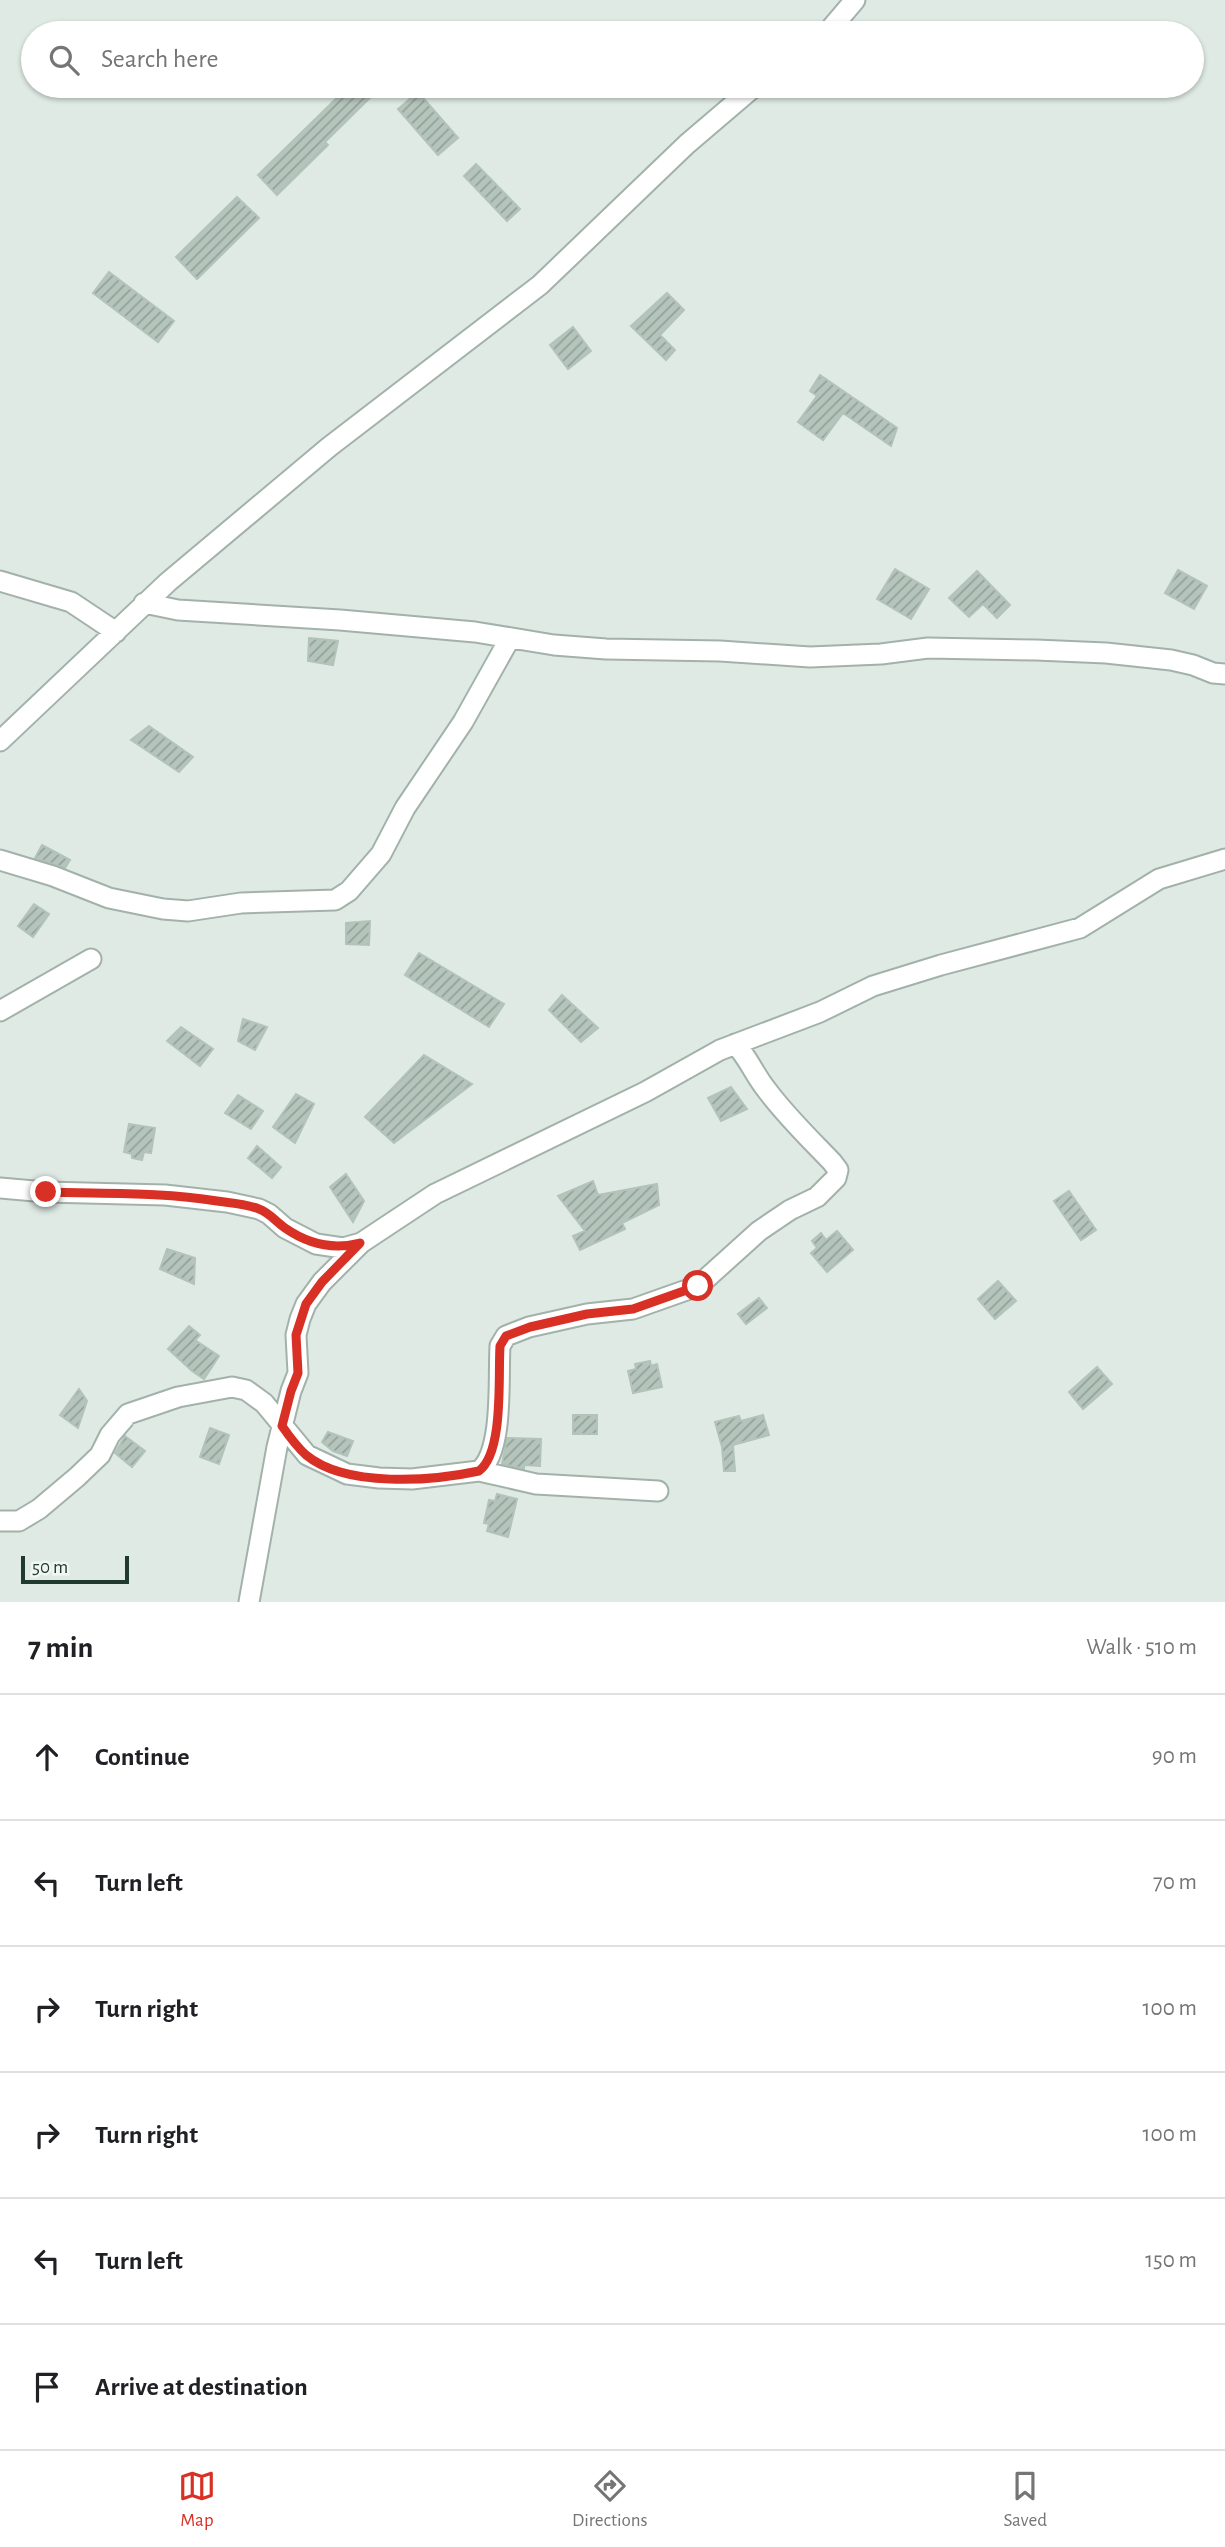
<!DOCTYPE html>
<html lang="en">
<head>
<meta charset="utf-8">
<style>
  :root { --surface:#fff; --page:#f2f2f2; --text:#202124; --muted:#757577; --line:#e0e0e0; --accent:#d93025 }
  body { margin:0; font-family:"Alegreya Sans",sans-serif; background:var(--page); color:var(--text) }
  .scale { position:absolute; left:21px; bottom:18px; width:108px; box-sizing:border-box; padding-left:7px; border:4px solid #213a30; border-top:0; font-size:19px; line-height:24px; white-space:nowrap; color:#213a30; -webkit-text-stroke:5px #eff7f2; paint-order:stroke }
  .stop { position:absolute; width:21px; height:21px; margin:-16px; border:5px solid #d93025; border-radius:50%; background:#fff }
  .stop.end { background:#d93025; border-color:#fff; box-shadow:0 2px 7px #0008 }
  .list { margin:0; padding:0; list-style:none }
  h2 { display:flex; justify-content:space-between; align-items:center; height:91px; margin:0; padding:0 28px; font-size:30px }
  h2 small { font-size:23px; font-weight:400; color:var(--muted) }
  .list li { display:grid; grid-template-columns:46px 1fr auto; gap:21px; align-items:center; box-sizing:border-box; height:126px; padding:0 28px; border-top:2px solid var(--line) }
  .list b { display:block; font-size:26px; white-space:nowrap }
  .list em { font-size:23px; font-style:normal; color:var(--muted) }
  .icon { flex:none; width:38px; height:38px; fill:none; stroke:currentColor; stroke-width:2; stroke-linecap:round; stroke-linejoin:round }
  .map { position:relative; flex:none; width:1225px; height:1602px; overflow:hidden }
  .search { position:absolute; background:var(--surface); box-shadow:0 2px 5px #0004; left:21px; right:21px; top:21px; height:77px; display:flex; align-items:center; gap:18px; box-sizing:border-box; padding:0 24px; border-radius:38px; color:var(--muted); font-size:26px }
  .sheet { height:847px; background:var(--surface) }
  nav { display:flex; justify-content:space-around; align-items:center; box-sizing:border-box; height:98px; border-top:2px solid var(--line); background:var(--surface); font-size:19px; color:var(--muted) }
  nav a { display:grid; justify-items:center; gap:4px }
  nav .on { color:var(--accent) }
  .map>svg:first-child { display:block }
</style>
</head>
<body>
<div class="map">
<svg width="1225" height="1602" viewBox="0 0 1225 1602">
  <defs>
    <pattern id="building-hatch" width="6" height="6" patternUnits="userSpaceOnUse" patternTransform="scale(1.75)"><rect width="6" height="6" fill="#b5c5bc"/><path d="M-1 1l2-2M0 6l6-6M5 7l2-2" fill="none" stroke="#93a199"/></pattern>
  </defs>
  <rect width="100%" height="100%" fill="#dfeae4"/>
  <path fill="url(#building-hatch)" stroke="#b2c3ba" stroke-width="2" d="M 349,86 L 382,86 L 325,142 L 328,145 L 277,195 L 258,175 Z
    M 418,92 L 458,138 L 438,155 L 398,109 Z
    M 476,164 L 520,209 L 507,221 L 464,176 Z
    M 237,197 L 259,218 L 197,279 L 176,257 Z
    M 109,272 L 174,321 L 158,342 L 93,293 Z
    M 667,293 L 684,310 L 660,335 L 675,350 L 666,360 L 631,326 Z
    M 573,327 L 591,351 L 568,369 L 550,345 Z
    M 820,375 L 897,428 L 891,446 L 843,413 L 823,440 L 798,422 L 817,396 L 810,391 Z
    M 895,569 L 929,589 L 911,619 L 877,599 Z
    M 1178,570 L 1207,586 L 1194,609 L 1165,593 Z
    M 977,571 L 1010,605 L 997,618 L 983,604 L 969,617 L 949,598 Z
    M 309,638 L 338,641 L 333,665 L 308,661 Z
    M 149,726 L 193,757 L 179,772 L 131,740 Z
    M 42,845 L 70,860 L 65,868 L 35,858 Z
    M 34,904 L 49,914 L 33,937 L 18,926 Z
    M 370,921 L 369,945 L 346,944 L 346,923 Z
    M 419,953 L 504,1004 L 489,1027 L 405,975 Z
    M 562,995 L 598,1028 L 581,1042 L 549,1010 Z
    M 243,1019 L 267,1027 L 255,1050 L 238,1041 Z
    M 181,1027 L 213,1049 L 200,1066 L 167,1041 Z
    M 424,1055 L 472,1084 L 394,1143 L 365,1117 Z
    M 731,1087 L 747,1109 L 721,1121 L 708,1098 Z
    M 296,1094 L 314,1104 L 295,1143 L 273,1127 Z
    M 238,1095 L 263,1111 L 251,1129 L 225,1113 Z
    M 129,1124 L 155,1128 L 151,1153 L 144,1152 L 142,1160 L 132,1158 L 132,1154 L 124,1152 Z
    M 257,1146 L 281,1167 L 272,1178 L 248,1158 Z
    M 346,1174 L 364,1201 L 353,1222 L 330,1187 Z
    M 593,1181 L 598,1195 L 657,1184 L 659,1205 L 622,1223 L 625,1229 L 580,1250 L 573,1236 L 585,1231 L 558,1196 Z
    M 1069,1191 L 1096,1230 L 1081,1240 L 1054,1201 Z
    M 837,1231 L 853,1250 L 827,1272 L 811,1253 L 817,1248 L 812,1241 L 821,1233 L 826,1240 Z
    M 167,1249 L 195,1258 L 194,1284 L 160,1269 Z
    M 998,1281 L 1016,1301 L 995,1319 L 978,1299 Z
    M 759,1298 L 767,1308 L 746,1324 L 738,1314 Z
    M 189,1326 L 200,1335 L 195,1340 L 219,1356 L 204,1379 L 192,1371 L 168,1349 Z
    M 650,1361 L 651,1366 L 657,1364 L 662,1387 L 633,1393 L 628,1371 L 636,1369 L 635,1364 Z
    M 1097,1367 L 1112,1384 L 1083,1409 L 1069,1392 Z
    M 79,1389 L 87,1401 L 78,1428 L 60,1415 Z
    M 573,1415 L 597,1415 L 597,1434 L 573,1434 Z
    M 763,1415 L 769,1435 L 733,1445 L 735,1471 L 724,1471 L 722,1447 L 715,1422 L 739,1416 L 741,1421 Z
    M 210,1428 L 229,1435 L 219,1464 L 200,1457 Z
    M 328,1432 L 353,1441 L 347,1456 L 333,1451 L 322,1442 Z
    M 125,1436 L 145,1451 L 132,1467 L 115,1453 Z
    M 507,1438 L 541,1439 L 540,1466 L 524,1465 L 524,1469 L 502,1464 Z
    M 497,1494 L 517,1499 L 508,1537 L 487,1531 L 489,1524 L 484,1523 L 489,1500 L 495,1501 Z"/>
  <g fill="none" stroke-linecap="round" stroke-linejoin="round">
    <defs>
      <path id="minor" d="M 827,33 L 855,0
        M 0,581 L 71,602 L 116,632
        M 144,603 L 178,610 L 340,620 L 475,632 L 554,645 L 606,649 L 720,651 L 810,657 L 881,654 L 928,648 L 1036,650 L 1106,653 L 1171,660 L 1193,665 L 1213,673 L 1225,674
        M 0,741 L 168,582 L 329,447 L 540,285 L 687,144 L 755,86
        M 0,860 L 53,876 L 109,898 L 163,909 L 188,911 L 241,903 L 335,900 L 349,891 L 381,854 L 405,808 L 463,722 L 510,638
        M 0,1011 L 91,959
        M 0,1188 L 46,1192 L 165,1195 L 227,1202 L 259,1209 L 269,1214 L 285,1228 L 316,1244 L 343,1248 L 361,1243 L 435,1194 L 645,1092 L 720,1050 L 820,1012 L 873,986 L 941,965 L 1080,928 L 1159,879 L 1225,859
        M 479,1471 C 504,1452 498,1378 500,1346 L 506,1336 L 529,1327 L 587,1314 L 633,1309 L 698,1286 L 759,1231 L 790,1210 L 817,1197 L 836,1178 L 838,1170 L 832,1162 C 809,1138 786,1116 766,1089 C 754,1074 748,1057 735,1044
        M 0,1521 L 19,1521 L 39,1509 L 77,1477 L 100,1455 L 110,1435 L 128,1414 L 178,1397 L 232,1387 L 246,1390 L 264,1403 L 307,1455 L 347,1474 L 379,1478 L 412,1479 L 479,1471 L 536,1484 L 658,1491
        M 249,1602 L 277,1447 L 291,1391 L 298,1373 L 296,1335 L 300,1319 L 306,1304 L 322,1282 L 361,1243"/>
    </defs>
    <use href="#minor" stroke="#a2b2aa" stroke-width="23"/>
    <use href="#minor" stroke="#fff" stroke-width="19"/>
  </g>
  <g fill="none" stroke-linecap="round" stroke-linejoin="round">
    <path stroke="#d93025" stroke-width="9" d="M 46,1192 C 103,1194 161,1192 217,1201 C 231,1203 247,1204 259,1209 C 270,1213 276,1222 285,1228 C 308,1244 333,1250 360,1243 L 322,1282 L 306,1304 L 296,1335 L 298,1373 L 291,1391 L 282,1426 C 289,1436 297,1447 306,1455 C 346,1488 432,1481 479,1471 C 504,1452 498,1377 500,1346 L 506,1336 L 530,1327 L 587,1314 L 633,1309 L 698,1286"/>
  </g>
</svg>
<div class="scale">50 m</div>
<div class="stop" style="left:698px;top:1286px"></div>
<div class="stop end" style="left:46px;top:1192px"></div>
<div class="search"><svg class="icon" aria-label="search" viewBox="0 0 24 24"><circle cx="10" cy="10" r="6"/><path d="M15 15l6 6"/></svg>Search here</div>
</div>
<section class="sheet">
<h2>7 min<small>Walk · 510 m</small></h2>
<ul class="list">
<li><svg class="icon" aria-label="ahead" viewBox="0 0 24 24"><path d="M12 20V5M6 11l6-6 6 6"/></svg><div><b>Continue</b></div><em>90 m</em></li>
<li><svg class="icon" aria-label="left" viewBox="0 0 24 24"><path d="M17 20v-9H6M10 6l-5 5 5 5"/></svg><div><b>Turn left</b></div><em>70 m</em></li>
<li><svg class="icon" aria-label="right" viewBox="0 0 24 24"><path d="M7 20v-9h11M14 6l5 5-5 5"/></svg><div><b>Turn right</b></div><em>100 m</em></li>
<li><svg class="icon" aria-label="right" viewBox="0 0 24 24"><path d="M7 20v-9h11M14 6l5 5-5 5"/></svg><div><b>Turn right</b></div><em>100 m</em></li>
<li><svg class="icon" aria-label="left" viewBox="0 0 24 24"><path d="M17 20v-9H6M10 6l-5 5 5 5"/></svg><div><b>Turn left</b></div><em>150 m</em></li>
<li><svg class="icon" aria-label="arrive" viewBox="0 0 24 24"><path d="M6 21V4h12l-3 4 3 4H6"/></svg><div><b>Arrive at destination</b></div></li>
</ul>
</section>
<nav>
<a class="on"><svg class="icon" aria-label="map" viewBox="0 0 24 24"><path d="M3 6l6-2 6 2 6-2v14l-6 2-6-2-6 2zM9 4v14M15 6v14"/></svg>Map</a>
<a><svg class="icon" aria-label="directions" viewBox="0 0 24 24"><path d="M12 3l9 9-9 9-9-9zM9 14v-3h6M13 9l2 2-2 2"/></svg>Directions</a>
<a><svg class="icon" aria-label="saved" viewBox="0 0 24 24"><path d="M7 4h10v16l-5-4-5 4z"/></svg>Saved</a>
</nav>
</body>
</html>
